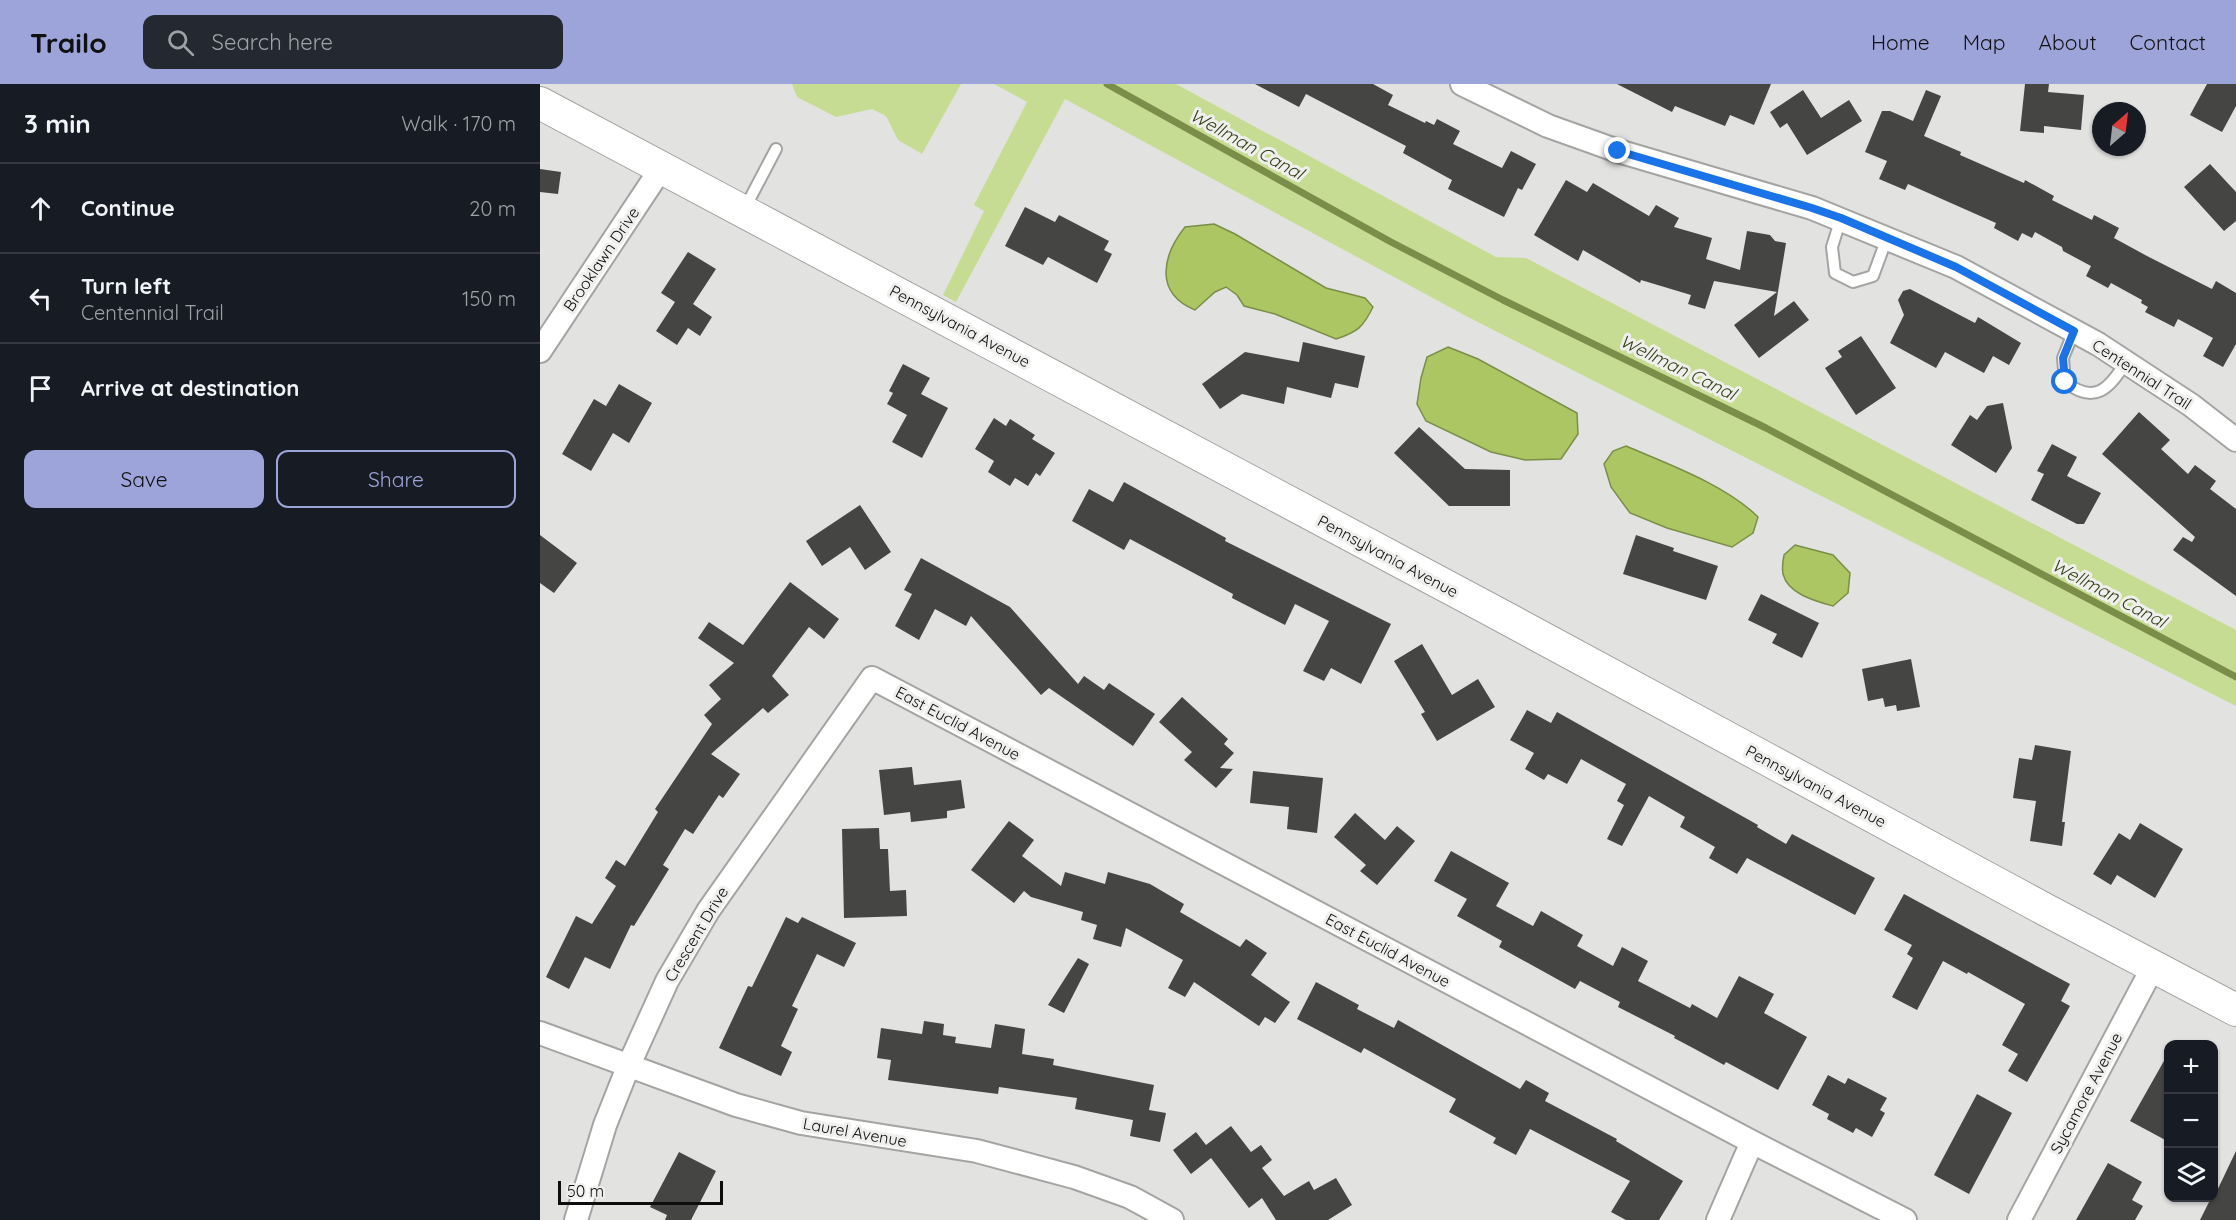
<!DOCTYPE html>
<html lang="en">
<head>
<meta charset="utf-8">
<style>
  :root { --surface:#171b24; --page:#242831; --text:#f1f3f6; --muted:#9ea1a6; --line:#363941; --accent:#9da4da }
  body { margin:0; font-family:Quicksand,sans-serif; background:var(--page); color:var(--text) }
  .controls { position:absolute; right:18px; bottom:18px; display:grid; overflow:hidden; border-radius:12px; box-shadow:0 2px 4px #0004 }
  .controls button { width:54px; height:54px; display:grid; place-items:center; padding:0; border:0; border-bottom:2px solid var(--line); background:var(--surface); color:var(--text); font:30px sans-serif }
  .compass { position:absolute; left:1552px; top:18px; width:54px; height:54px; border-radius:50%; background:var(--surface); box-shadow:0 2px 4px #0004; rotate:28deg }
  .scale { position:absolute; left:18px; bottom:15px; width:165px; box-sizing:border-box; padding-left:6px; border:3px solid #0c0d0c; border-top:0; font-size:16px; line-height:21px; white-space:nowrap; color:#0c0d0c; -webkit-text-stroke:4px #eff0ed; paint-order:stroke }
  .stop { position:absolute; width:18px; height:18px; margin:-14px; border:4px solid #1a73e8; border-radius:50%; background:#fff }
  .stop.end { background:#1a73e8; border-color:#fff; box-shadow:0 2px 6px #0008 }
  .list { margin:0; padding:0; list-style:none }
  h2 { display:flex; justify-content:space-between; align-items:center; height:78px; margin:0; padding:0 24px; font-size:26px }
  h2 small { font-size:20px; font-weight:400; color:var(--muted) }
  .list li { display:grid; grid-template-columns:39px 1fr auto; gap:18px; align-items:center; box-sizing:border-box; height:90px; padding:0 24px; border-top:2px solid var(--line) }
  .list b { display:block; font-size:22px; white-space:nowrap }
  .list p { margin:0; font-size:20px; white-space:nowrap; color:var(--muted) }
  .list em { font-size:20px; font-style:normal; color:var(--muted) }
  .actions { display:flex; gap:12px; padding:18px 24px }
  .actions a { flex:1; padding:14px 0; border:2px solid var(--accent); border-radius:12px; text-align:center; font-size:21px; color:var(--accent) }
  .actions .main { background:var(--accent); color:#111 }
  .icon { flex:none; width:33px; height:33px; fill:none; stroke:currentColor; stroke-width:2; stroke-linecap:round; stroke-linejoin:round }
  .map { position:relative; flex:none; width:1696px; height:1136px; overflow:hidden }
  header { display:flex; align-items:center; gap:36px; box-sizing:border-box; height:84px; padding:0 30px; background:var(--accent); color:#111 }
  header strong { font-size:28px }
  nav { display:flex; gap:33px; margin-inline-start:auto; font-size:21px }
  .search { width:420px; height:54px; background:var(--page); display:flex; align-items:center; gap:15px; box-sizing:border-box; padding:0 21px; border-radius:12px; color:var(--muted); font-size:22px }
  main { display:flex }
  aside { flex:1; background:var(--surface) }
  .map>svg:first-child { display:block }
</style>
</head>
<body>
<header>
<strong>Trailo</strong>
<div class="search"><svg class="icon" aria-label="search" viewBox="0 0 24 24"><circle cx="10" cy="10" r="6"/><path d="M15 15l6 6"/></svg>Search here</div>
<nav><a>Home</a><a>Map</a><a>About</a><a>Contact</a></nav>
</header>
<main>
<aside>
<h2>3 min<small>Walk · 170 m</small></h2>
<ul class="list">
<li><svg class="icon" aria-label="ahead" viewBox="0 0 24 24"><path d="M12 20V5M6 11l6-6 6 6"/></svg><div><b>Continue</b></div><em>20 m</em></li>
<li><svg class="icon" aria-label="left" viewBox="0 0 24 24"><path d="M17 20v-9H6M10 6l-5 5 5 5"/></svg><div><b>Turn left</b><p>Centennial Trail</p></div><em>150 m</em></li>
<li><svg class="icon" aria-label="arrive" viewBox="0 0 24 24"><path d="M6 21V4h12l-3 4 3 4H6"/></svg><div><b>Arrive at destination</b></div></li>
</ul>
<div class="actions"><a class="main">Save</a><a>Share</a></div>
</aside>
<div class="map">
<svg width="1696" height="1136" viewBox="0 0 1696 1136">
  <rect width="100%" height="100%" fill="#e2e3e0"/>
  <path fill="#c7dc93" d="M 252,0 L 421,0 L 382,70 L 358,56 L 346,32 L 332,25 L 296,33 L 257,13 Z
    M 454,0 L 636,0 L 956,173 L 986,174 L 1696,546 L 1696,622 L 926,232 L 525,15 L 416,218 L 403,211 L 444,127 L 434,121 L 487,18 Z"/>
  <path fill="#abc663" stroke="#7b8e49" stroke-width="1.5" d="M 674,140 L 695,150 L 786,204 L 825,214 L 833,223 C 823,243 818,248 796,255 L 735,230 L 704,222 L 697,211 L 686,203 L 675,208 L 655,226 C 614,209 622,172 645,143 Z
    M 908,263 L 938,275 L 1037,329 L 1038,350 L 1021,375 L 985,376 L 951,368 L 886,337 L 877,320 L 881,294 L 887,273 Z
    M 1086,362 C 1128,380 1186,401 1218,433 L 1213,449 L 1192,463 L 1127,444 L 1090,429 L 1071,403 L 1064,380 L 1073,367 Z
    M 1255,461 L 1293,471 L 1310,489 L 1308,509 L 1293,522 C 1275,517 1248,510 1243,490 C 1242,484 1243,476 1244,471 Z"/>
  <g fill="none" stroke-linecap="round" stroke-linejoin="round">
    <path stroke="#7b8e49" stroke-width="7" d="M 567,0 L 851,158 L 963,216 L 1226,344 L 1696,593"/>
  </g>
  <path fill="#454644" d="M 715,0 L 833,0 L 853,11 L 848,21 L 885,39 L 886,37 L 894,41 L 897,35 L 920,47 L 913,60 L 962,84 L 971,67 L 996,80 L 982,106 L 978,104 L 964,133 L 908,105 L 912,96 L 863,69 L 866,62 L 766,10 L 759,23 Z
    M 1077,0 L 1231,0 L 1214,41 L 1190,31 L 1185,42 L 1135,22 L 1132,28 Z
    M 1485,0 L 1509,0 L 1508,8 L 1544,11 L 1541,46 L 1504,42 L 1504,49 L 1480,47 Z
    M 1667,0 L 1696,0 L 1696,22 L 1682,48 L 1650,31 Z
    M 1263,6 L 1281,34 L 1309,16 L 1322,37 L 1267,71 L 1247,39 L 1240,44 L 1230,28 Z
    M 1386,6 L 1401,12 L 1384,52 L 1421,68 L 1420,71 L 1484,99 L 1485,96 L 1514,112 L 1512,116 L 1552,136 L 1554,131 L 1579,144 L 1574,154 L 1607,172 L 1672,205 L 1676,197 L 1696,209 L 1696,260 L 1683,283 L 1663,272 L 1673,254 L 1638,235 L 1634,243 L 1605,228 L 1608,223 L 1601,219 L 1602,216 L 1571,199 L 1568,204 L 1546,192 L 1551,182 L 1523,167 L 1522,163 L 1495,148 L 1492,154 L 1482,149 L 1478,157 L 1454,144 L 1456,139 L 1368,100 L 1365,106 L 1339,95 L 1347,77 L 1325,68 L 1342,27 L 1350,27 L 1373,37 Z
    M 1670,80 L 1696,108 L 1696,137 L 1684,147 L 1644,103 Z
    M 0,85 L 21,88 L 18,110 L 0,108 Z
    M 1026,96 L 1047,108 L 1053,99 L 1109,132 L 1116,121 L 1139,134 L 1134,143 L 1172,154 L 1166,175 L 1200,186 L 1207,147 L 1230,151 L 1235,157 L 1246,159 L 1234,232 L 1254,217 L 1269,236 L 1219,274 L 1194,241 L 1237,208 L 1174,197 L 1165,225 L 1148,220 L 1151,211 L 1101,196 L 1100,199 L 1043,166 L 1038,177 L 994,151 Z
    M 485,123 L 515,138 L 519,131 L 569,157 L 564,166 L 572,170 L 557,199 L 508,173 L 503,181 L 465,162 Z
    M 148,168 L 176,185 L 153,220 L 172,233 L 160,252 L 148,244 L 137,261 L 116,247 L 135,218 L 121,209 Z
    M 1370,205 L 1435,239 L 1438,233 L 1481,259 L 1469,281 L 1453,272 L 1444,289 L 1405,268 L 1396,284 L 1350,259 L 1364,231 L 1358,216 L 1363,207 Z
    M 1321,252 L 1356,304 L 1316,331 L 1285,284 L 1302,273 L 1298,267 Z
    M 763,258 L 825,272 L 818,304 L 795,299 L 791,314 L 747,303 L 744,320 L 702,310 L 680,325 L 662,300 L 705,268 L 759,278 Z
    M 363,280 L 390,294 L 381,310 L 408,324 L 382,374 L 352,358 L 367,331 L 347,320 L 353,309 L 349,307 Z
    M 79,300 L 112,319 L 89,359 L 73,349 L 51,387 L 22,370 L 54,315 L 66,322 Z
    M 1463,319 L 1472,364 L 1456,389 L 1411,361 L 1430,331 L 1437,336 L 1447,322 Z
    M 1599,328 L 1630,356 L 1621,365 L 1648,390 L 1655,381 L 1676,397 L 1670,405 L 1696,425 L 1696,512 L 1633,466 L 1643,453 L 1652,458 L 1655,453 L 1562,370 Z
    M 454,334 L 466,342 L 470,335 L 495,351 L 492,355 L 515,369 L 500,392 L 496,389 L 488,402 L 475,394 L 470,402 L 448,388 L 454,377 L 435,365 Z
    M 879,343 L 925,385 L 970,386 L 970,422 L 909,422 L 854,369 Z
    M 1512,360 L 1537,373 L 1527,392 L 1561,409 L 1544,440 L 1537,440 L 1491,416 L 1504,390 L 1497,387 Z
    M 584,398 L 686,454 L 685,457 L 851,540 L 821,600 L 791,584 L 784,597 L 763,587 L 789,537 L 755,520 L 745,541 L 692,514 L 693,510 L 590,455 L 584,466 L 532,437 L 549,405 L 573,418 Z
    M 320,421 L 351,468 L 325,486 L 310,463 L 282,482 L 266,457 Z
    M 0,451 L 37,479 L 14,509 L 0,499 Z
    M 1096,451 L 1134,464 L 1133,467 L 1178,482 L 1166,516 L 1083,490 Z
    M 381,474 L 470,523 L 538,600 L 544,592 L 564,606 L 569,599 L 615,630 L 593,662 L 509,604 L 501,611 L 431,532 L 426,542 L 395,525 L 379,556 L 355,542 L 372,510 L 364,506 Z
    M 250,498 L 299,535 L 284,555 L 269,543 L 232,592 L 249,611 L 228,629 L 223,624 L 171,670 L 200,690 L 183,714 L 179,711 L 153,750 L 145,745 L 123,781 L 129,785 L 94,842 L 91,841 L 70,885 L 45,873 L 29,905 L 6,893 L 36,832 L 52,840 L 76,802 L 65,794 L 76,776 L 85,782 L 118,728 L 115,725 L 172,640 L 164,631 L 181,615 L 169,601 L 194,579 L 158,554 L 169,538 L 203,561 Z
    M 1221,510 L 1279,539 L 1262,574 L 1232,559 L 1237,550 L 1208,536 Z
    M 882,560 L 912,611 L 938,595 L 955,623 L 897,657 L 881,630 L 885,628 L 854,577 Z
    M 1371,575 L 1380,623 L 1357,627 L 1356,621 L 1345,623 L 1343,614 L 1328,617 L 1322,585 Z
    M 642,613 L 688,655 L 684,660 L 694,669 L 680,684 L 693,685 L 676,704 L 644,676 L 652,668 L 619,638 Z
    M 987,626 L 1011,639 L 1017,628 L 1218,741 L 1217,743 L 1246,760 L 1252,750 L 1335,794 L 1315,831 L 1207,774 L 1197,790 L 1169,774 L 1175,763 L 1140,743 L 1145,733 L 1109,712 L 1082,762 L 1067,755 L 1084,721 L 1077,717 L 1086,700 L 1041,675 L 1027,700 L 1008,690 L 1004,696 L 985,685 L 994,669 L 970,656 Z
    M 1495,661 L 1531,667 L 1522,738 L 1525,738 L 1522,762 L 1490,757 L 1496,717 L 1473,714 L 1479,674 L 1492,676 Z
    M 372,683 L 374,701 L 421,696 L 425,724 L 407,727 L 407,734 L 371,738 L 370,728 L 344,731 L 339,686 Z
    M 713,687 L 783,694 L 777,749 L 747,745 L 749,723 L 710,719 Z
    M 815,729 L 845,756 L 857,742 L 875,757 L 837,801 L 820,787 L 826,781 L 794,753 Z
    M 469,737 L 494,756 L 482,772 L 521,802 L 525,788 L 565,800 L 568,788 L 610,800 L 644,820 L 640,828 L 700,863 L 706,855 L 727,869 L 711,891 L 750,918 L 735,939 L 725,933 L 719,942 L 654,898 L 645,913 L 628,904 L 643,876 L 586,844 L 581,863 L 553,855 L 557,841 L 541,836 L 543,828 L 491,813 L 484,807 L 474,819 L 431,786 Z
    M 1600,739 L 1643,765 L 1615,814 L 1577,791 L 1571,801 L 1553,790 L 1579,749 L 1590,756 Z
    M 339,744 L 340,765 L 348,765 L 350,807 L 366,806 L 367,832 L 304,834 L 302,745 Z
    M 911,767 L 969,799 L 956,822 L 993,842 L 1001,827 L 1043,851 L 1037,862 L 1073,882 L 1082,863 L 1108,877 L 1098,897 L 1150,924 L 1152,920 L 1177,934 L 1199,892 L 1234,910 L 1224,929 L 1267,953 L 1238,1006 L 1186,978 L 1184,981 L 1153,964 L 1134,954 L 1135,952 L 1078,923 L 1080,918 L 1040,897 L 1035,905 L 959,863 L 962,857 L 917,832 L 927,815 L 894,797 Z
    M 1364,810 L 1530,900 L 1521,917 L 1530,922 L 1487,998 L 1468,987 L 1478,970 L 1462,961 L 1485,920 L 1428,888 L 1427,890 L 1403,877 L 1377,926 L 1352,913 L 1373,874 L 1367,870 L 1372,861 L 1344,846 Z
    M 246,833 L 258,839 L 262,833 L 316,859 L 304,883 L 277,870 L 252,922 L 258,925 L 241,962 L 252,968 L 241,992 L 179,964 L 208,902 L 212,903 Z
    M 538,874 L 549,880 L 524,929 L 508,921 Z
    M 776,898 L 819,921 L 817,925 L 854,944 L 858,936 L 980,1005 L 986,996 L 1009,1009 L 1005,1017 L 1077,1055 L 1076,1057 L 1143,1097 L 1119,1136 L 1086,1136 L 1071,1128 L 1090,1097 L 990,1045 L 976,1071 L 953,1059 L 956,1054 L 909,1028 L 916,1015 L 824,964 L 821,969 L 757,935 Z
    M 384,937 L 404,940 L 403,951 L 416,953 L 415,959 L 451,964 L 455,940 L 485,945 L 482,970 L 514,975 L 513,981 L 614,1001 L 609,1026 L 626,1029 L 620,1058 L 590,1052 L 593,1036 L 535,1025 L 537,1014 L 459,1003 L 458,1010 L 348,996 L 351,976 L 337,974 L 341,944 L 382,950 Z
    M 1629,968 L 1629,1058 L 1590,1037 Z
    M 1288,991 L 1305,1000 L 1308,994 L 1347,1014 L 1340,1026 L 1345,1029 L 1332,1053 L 1316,1044 L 1313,1049 L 1287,1035 L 1289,1030 L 1272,1021 Z
    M 1437,1010 L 1472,1029 L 1429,1110 L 1394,1091 Z
    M 691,1042 L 711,1068 L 721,1061 L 732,1076 L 722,1084 L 744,1112 L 769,1097 L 774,1106 L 796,1094 L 812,1121 L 788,1136 L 736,1136 L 722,1114 L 709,1124 L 671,1074 L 651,1090 L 633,1066 L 656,1048 L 666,1061 Z
    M 1696,1067 L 1696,1136 L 1660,1136 L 1671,1114 L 1674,1113 Z
    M 139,1068 L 176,1087 L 151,1136 L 125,1136 L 127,1131 L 110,1123 Z
    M 1568,1079 L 1602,1098 L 1592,1116 L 1603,1122 L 1595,1136 L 1536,1136 Z"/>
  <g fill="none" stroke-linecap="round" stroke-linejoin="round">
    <defs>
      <path id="lane" d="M 205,124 L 236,65
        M 1301,134 L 1292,163 L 1295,189 L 1313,198 L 1333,192 L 1347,154
        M 1534,247 L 1523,274 L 1525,298 C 1555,321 1569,305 1586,278"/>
      <path id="street" d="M 922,0 L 1008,42 L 1078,67 L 1272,124 L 1416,183 L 1558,260 L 1651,321 L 1696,356
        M 0,267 L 122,83
        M 0,949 L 196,1021 L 261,1039 L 437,1067 L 534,1093 L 590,1113 L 632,1136
        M 36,1136 L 65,1041 L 88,983 L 127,897 L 168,827 L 332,594 L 1212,1058 L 1365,1136
        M 1178,1136 L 1212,1058
        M 1479,1136 L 1613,883"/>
      <path id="secondary" d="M 0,19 L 951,526 L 1506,826 L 1696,926"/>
    </defs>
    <use href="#lane" stroke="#a4a5a2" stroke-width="14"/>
    <use href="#street" stroke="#a4a5a2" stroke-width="26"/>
    <use href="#secondary" stroke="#a4a5a2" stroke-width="34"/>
    <use href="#lane" stroke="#fff" stroke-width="10"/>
    <use href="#street" stroke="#fff" stroke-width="22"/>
    <use href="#secondary" stroke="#fff" stroke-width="32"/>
  </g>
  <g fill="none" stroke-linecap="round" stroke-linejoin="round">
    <path stroke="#1a73e8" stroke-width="8" d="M 1078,67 L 1272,124 L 1301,134 L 1416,183 L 1534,247 L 1523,274 L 1525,298"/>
  </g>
  <g text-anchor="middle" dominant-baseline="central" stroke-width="6" stroke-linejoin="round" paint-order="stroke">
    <g font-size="16" fill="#0c0d0c" stroke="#eff0ed">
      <text transform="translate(61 175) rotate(-56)">Brooklawn Drive</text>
      <text transform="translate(420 242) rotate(28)">Pennsylvania Avenue</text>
      <text transform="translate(1602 290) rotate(33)">Centennial Trail</text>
      <text transform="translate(848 472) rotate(28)">Pennsylvania Avenue</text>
      <text transform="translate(418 639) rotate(28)">East Euclid Avenue</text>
      <text transform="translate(1276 702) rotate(28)">Pennsylvania Avenue</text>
      <text transform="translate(156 850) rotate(-59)">Crescent Drive</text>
      <text transform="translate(848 866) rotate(28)">East Euclid Avenue</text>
      <text transform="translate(1546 1009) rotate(-62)">Sycamore Avenue</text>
      <text transform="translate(315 1048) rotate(10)">Laurel Avenue</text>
    </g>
    <g font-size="18" font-style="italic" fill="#354017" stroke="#eff0ed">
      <text transform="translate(707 60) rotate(29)">Wellman Canal</text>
      <text transform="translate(1138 283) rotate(26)">Wellman Canal</text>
      <text transform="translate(1569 509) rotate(28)">Wellman Canal</text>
    </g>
  </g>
</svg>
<div class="controls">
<button>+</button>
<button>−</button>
<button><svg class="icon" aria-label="layers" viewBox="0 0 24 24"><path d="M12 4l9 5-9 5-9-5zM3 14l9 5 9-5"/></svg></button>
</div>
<svg class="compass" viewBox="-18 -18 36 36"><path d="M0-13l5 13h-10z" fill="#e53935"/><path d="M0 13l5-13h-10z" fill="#9ea1a6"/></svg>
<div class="scale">50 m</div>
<div class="stop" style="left:1525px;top:298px"></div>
<div class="stop end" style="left:1078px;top:67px"></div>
</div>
</main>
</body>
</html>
